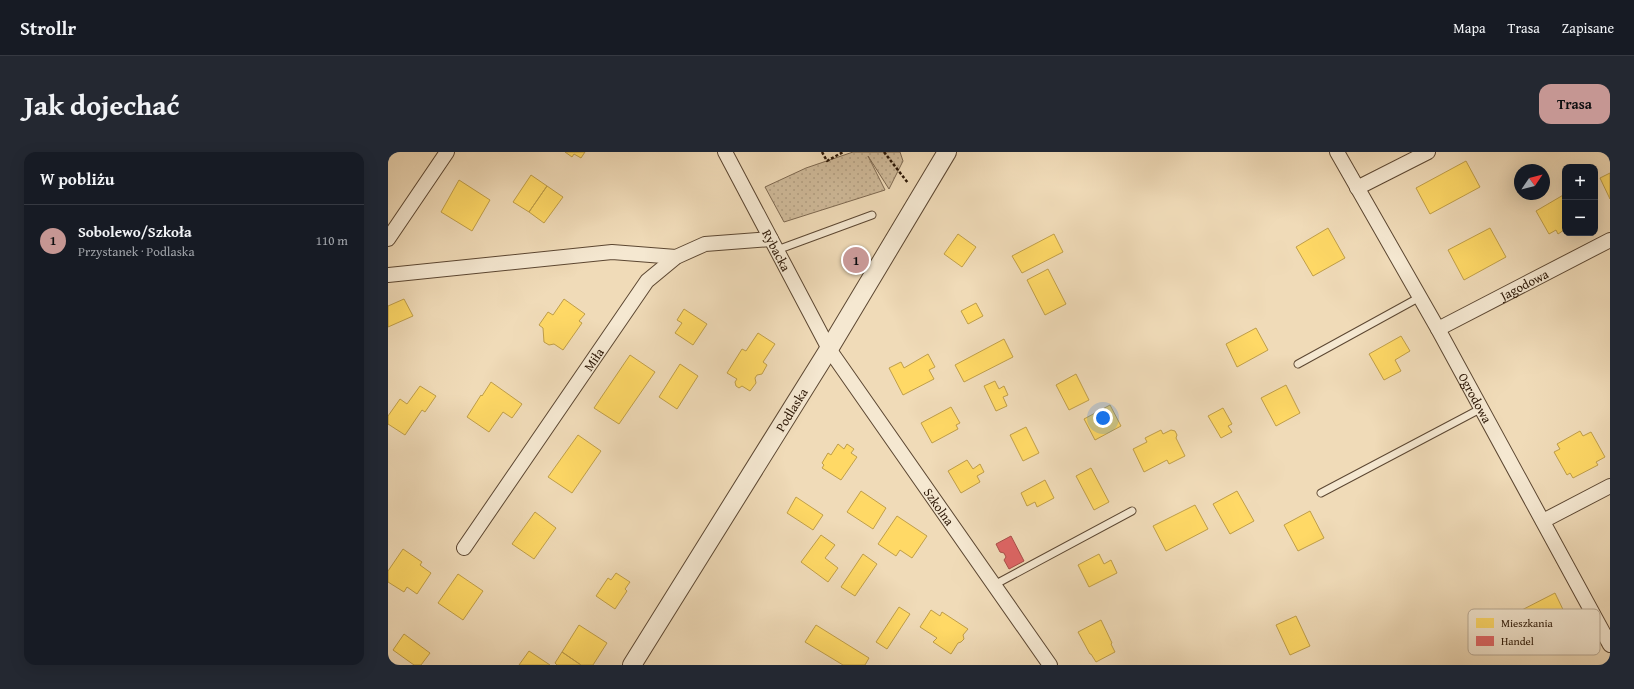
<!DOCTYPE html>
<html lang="pl">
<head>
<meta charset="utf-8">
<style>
  :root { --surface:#171b24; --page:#242831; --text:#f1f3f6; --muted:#9ea1a6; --line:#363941; --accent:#c59692 }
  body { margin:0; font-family:"Gentium Book Plus",serif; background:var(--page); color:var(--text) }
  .controls { position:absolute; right:12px; top:12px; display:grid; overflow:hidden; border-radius:8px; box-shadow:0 4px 16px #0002 }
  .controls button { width:36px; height:36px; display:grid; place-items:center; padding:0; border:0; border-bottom:1px solid var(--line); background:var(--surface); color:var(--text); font:20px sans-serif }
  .compass { position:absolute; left:1126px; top:12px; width:36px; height:36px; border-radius:50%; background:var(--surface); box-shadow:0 4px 16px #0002; rotate:55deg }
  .you { position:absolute; left:715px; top:266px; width:14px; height:14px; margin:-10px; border:3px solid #fff; border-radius:50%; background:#1a73e8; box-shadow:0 0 0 6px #1a73e833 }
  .badge { display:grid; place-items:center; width:26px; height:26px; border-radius:50%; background:var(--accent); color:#111; font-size:13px; font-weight:700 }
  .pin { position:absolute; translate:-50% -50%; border:2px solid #fff; box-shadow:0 1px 4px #0006 }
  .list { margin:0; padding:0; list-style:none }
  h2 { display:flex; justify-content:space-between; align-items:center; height:52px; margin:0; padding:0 16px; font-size:17px }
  h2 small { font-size:13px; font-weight:400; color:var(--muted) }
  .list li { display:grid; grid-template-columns:26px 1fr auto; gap:12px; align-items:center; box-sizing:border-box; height:72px; padding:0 16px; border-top:1px solid var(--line) }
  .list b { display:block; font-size:15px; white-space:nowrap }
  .list p { margin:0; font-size:13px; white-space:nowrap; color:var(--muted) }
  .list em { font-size:13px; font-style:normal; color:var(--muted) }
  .map { position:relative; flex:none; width:1222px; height:513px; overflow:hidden; border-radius:12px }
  header { display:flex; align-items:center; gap:24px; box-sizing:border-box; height:56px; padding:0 20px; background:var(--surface); border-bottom:1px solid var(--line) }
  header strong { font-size:19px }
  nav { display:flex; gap:22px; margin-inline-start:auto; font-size:14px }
  .intro { display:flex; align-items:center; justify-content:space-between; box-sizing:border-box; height:96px; padding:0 24px }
  h1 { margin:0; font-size:28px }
  .button { padding:10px 18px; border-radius:12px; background:var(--accent); color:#111; font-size:14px; font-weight:700 }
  main { display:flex; gap:24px; padding:0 24px }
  aside { flex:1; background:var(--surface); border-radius:12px; box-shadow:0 4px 16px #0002 }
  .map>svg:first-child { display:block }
</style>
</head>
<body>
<header>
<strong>Strollr</strong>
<nav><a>Mapa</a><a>Trasa</a><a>Zapisane</a></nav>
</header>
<div class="intro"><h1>Jak dojechać</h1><a class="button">Trasa</a></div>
<main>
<aside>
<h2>W pobliżu<small></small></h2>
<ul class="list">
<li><span class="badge">1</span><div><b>Sobolewo/Szkoła</b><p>Przystanek · Podlaska</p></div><em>110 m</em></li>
</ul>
</aside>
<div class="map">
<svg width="1222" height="513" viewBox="0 0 1222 513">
  <defs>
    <pattern id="park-dots" width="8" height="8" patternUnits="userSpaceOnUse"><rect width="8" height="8" fill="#cfba9a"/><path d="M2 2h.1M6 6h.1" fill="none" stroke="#b29f83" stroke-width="1.8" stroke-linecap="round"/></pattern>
  </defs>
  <rect width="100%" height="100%" fill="#f0dbb8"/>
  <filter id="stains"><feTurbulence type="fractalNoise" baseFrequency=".005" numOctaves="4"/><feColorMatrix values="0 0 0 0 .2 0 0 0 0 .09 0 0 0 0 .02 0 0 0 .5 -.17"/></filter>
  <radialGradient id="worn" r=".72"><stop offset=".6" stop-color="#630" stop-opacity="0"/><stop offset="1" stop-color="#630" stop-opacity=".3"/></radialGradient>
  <path fill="url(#park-dots)" stroke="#7d6850" d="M 465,0 L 512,0 L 515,9 L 501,37 L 480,4 L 497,38 L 396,70 L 377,35 L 418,16 Z"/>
  <path fill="#ffd966" stroke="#bf9e49" d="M 177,0 L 197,0 L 193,6 L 186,2 L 184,5 Z
    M 1078,9 L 1092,35 L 1042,62 L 1028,36 Z
    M 1222,21 L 1222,47 L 1212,26 Z
    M 143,23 L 159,34 L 141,60 L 125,50 Z
    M 71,28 L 102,48 L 84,79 L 53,60 Z
    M 159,34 L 175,45 L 156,71 L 141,60 Z
    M 1177,42 L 1177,74 L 1175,75 L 1176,78 L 1170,82 L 1168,78 L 1161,82 L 1148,59 Z
    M 940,76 L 957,106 L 925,124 L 908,95 Z
    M 1102,76 L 1118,105 L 1076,128 L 1060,98 Z
    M 570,82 L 588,95 L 574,115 L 556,102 Z
    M 666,82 L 675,100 L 634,121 L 624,104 Z
    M 660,117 L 678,152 L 657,163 L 639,128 Z
    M 16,147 L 25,164 L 0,175 L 0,154 Z
    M 176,147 L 197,162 L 191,169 L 194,171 L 175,198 L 166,192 L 161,193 L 156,190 L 155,176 L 151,173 L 160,160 L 165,163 Z
    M 588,151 L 595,164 L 580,172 L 573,159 Z
    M 296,157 L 319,172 L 305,193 L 287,181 L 294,171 L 289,168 Z
    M 868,176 L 880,198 L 849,215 L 838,192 Z
    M 370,181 L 387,192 L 375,210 L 379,213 L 374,222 L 369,223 L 367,226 L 368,231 L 362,239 L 354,234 L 351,236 L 348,234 L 347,230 L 349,227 L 339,221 L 354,197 L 358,199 Z
    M 1013,184 L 1022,199 L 1007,208 L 1013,219 L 996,228 L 981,202 Z
    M 616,187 L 625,205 L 576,230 L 567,213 Z
    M 540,202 L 547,215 L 541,218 L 546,227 L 515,243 L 501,216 L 513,210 L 516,216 Z
    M 242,203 L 267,220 L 231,272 L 206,256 Z
    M 292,212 L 310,224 L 289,257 L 271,245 Z
    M 688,222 L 701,248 L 681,258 L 668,233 Z
    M 607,229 L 611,237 L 616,234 L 620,243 L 615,245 L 619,254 L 608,259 L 596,234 Z
    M 103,230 L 134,252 L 124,266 L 115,260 L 101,280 L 79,265 L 93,243 L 94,244 Z
    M 898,233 L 912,261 L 888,274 L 873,246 Z
    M 32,234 L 48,244 L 37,260 L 34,258 L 17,283 L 0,272 L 0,264 L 12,247 L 19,252 Z
    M 722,253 L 733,274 L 707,288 L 696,267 Z
    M 563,255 L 572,271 L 568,273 L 570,277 L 544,291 L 533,271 Z
    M 835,256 L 844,272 L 840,274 L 844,280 L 833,286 L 820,264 Z
    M 638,275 L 651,301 L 635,309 L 622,283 Z
    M 773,278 L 775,282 L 783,278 L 787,279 L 789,283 L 788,286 L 797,304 L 781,312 L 779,308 L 756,320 L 745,297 L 759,290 L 757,286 Z
    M 1192,279 L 1195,284 L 1203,280 L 1217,305 L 1208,310 L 1210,313 L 1185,326 L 1182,321 L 1179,323 L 1166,300 L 1172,297 L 1169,292 Z
    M 190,283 L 213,299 L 184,341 L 160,325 Z
    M 450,292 L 456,297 L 459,292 L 466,297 L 463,301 L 469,305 L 453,328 L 434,316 L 436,313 L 434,311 L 440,301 L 443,303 Z
    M 579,308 L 585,317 L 592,312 L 596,320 L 589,324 L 592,330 L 573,341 L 560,319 Z
    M 703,316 L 721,350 L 706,358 L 688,324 Z
    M 657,328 L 666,346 L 649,355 L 647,350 L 639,354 L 633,341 Z
    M 473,339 L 498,356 L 485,377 L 459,360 Z
    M 849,339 L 866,369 L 842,382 L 825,352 Z
    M 408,345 L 435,363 L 425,378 L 399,361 Z
    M 807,353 L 820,377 L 778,399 L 765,374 Z
    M 922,359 L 936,386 L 910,399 L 896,373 Z
    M 147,360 L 168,376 L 146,407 L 124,392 Z
    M 509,364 L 539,384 L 524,406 L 512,398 L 508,404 L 490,392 Z
    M 433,383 L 447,393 L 437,406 L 450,416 L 440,430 L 413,410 Z
    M 15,397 L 34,410 L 32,413 L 43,421 L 29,442 L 19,435 L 16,440 L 0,430 L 0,419 Z
    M 475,402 L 489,412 L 467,444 L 453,435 Z
    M 711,402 L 716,412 L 723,408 L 729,421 L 701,435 L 690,413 Z
    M 228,421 L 242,430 L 237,437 L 239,439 L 227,457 L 208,444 L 220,426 L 223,428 Z
    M 70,422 L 95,439 L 75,468 L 50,451 Z
    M 1167,441 L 1182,472 L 1145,490 L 1130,460 Z
    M 511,455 L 522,462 L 499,497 L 488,490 Z
    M 543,458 L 552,464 L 554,460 L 580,477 L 575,483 L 576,487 L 573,490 L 570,491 L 563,502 L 545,490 L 549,486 L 532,475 Z
    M 908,464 L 922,494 L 902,503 L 888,473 Z
    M 713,468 L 724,491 L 723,492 L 727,500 L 708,510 L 703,502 L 702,502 L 690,480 Z
    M 191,473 L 219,491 L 205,513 L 193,513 L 174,500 Z
    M 428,473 L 481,506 L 477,513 L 455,513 L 417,490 Z
    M 16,482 L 42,501 L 33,513 L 26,513 L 5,498 Z
    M 141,499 L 162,513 L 131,513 Z
    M 174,500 L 193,513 L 169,513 L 167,511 Z"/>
  <path fill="#e06666" stroke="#aa4e49" d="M 623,384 L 636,409 L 621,417 L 616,408 L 618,405 L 616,401 L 612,400 L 608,392 Z"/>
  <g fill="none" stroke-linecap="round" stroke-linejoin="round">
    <defs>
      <path id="service" d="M 389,98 L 484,63
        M 910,212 L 1032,145
        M 933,341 L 1094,256
        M 606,433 L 744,359"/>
      <g id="minor">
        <path id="s1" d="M 337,0 L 441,197 L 662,513"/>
        <path id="s2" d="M 949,0 L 1050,177 L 1222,493"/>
        <path d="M 969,36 L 1040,0"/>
        <path d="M 0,87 L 59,0"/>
        <path d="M 0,123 L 224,100 L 288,105"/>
        <path id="s3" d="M 1050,177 L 1222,88"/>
        <path d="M 1155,369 L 1222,334"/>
        <path id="s4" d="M 76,396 L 259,129 L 288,105 L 317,92 L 383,87"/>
      </g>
      <g id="tertiary">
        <path id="s5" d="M 244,513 L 441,197 L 559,0"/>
      </g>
    </defs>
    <use href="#service" stroke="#5c4732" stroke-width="9"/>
    <use href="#minor" stroke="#5c4732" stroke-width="16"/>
    <use href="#tertiary" stroke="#5c4732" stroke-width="20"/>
    <path stroke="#2b1605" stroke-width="2.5" stroke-dasharray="3 2" stroke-linecap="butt" d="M 434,0 L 439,9 L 455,0
      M 496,0 L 520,31"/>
    <use href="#service" stroke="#f5e8d1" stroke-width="7"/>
    <use href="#minor" stroke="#f5e8d1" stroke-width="14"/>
    <use href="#tertiary" stroke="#f5e8d1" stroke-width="18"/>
  </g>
  <g text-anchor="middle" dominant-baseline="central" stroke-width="4" stroke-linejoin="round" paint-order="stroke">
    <g font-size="13" fill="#2b1605" stroke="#f5e8d1">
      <text stroke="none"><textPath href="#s1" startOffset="111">Rybacka</textPath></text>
      <text stroke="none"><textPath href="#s3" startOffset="97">Jagodowa</textPath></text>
      <text stroke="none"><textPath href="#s4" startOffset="229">Miła</textPath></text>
      <text stroke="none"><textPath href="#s2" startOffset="282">Ogrodowa</textPath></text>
      <text stroke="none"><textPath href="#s5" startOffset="301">Podlaska</textPath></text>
      <text stroke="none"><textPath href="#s1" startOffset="415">Szkolna</textPath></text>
    </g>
  </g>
  <rect x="1080" y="457" width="132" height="46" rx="6" fill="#f5e8d1" stroke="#b8a994" stroke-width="1"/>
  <rect x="1088" y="466" width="18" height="10" fill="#ffd966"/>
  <rect x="1088" y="484" width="18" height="10" fill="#e06666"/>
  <g font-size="11" fill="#2b1605">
    <text x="1113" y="475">Mieszkania</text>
    <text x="1113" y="493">Handel</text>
  </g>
  <rect width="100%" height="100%" filter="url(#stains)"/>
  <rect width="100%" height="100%" fill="url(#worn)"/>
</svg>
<div class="controls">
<button>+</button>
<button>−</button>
</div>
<svg class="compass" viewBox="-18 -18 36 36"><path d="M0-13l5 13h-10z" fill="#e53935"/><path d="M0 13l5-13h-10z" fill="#9ea1a6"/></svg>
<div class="you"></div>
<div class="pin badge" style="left:468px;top:108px">1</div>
</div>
</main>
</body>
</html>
